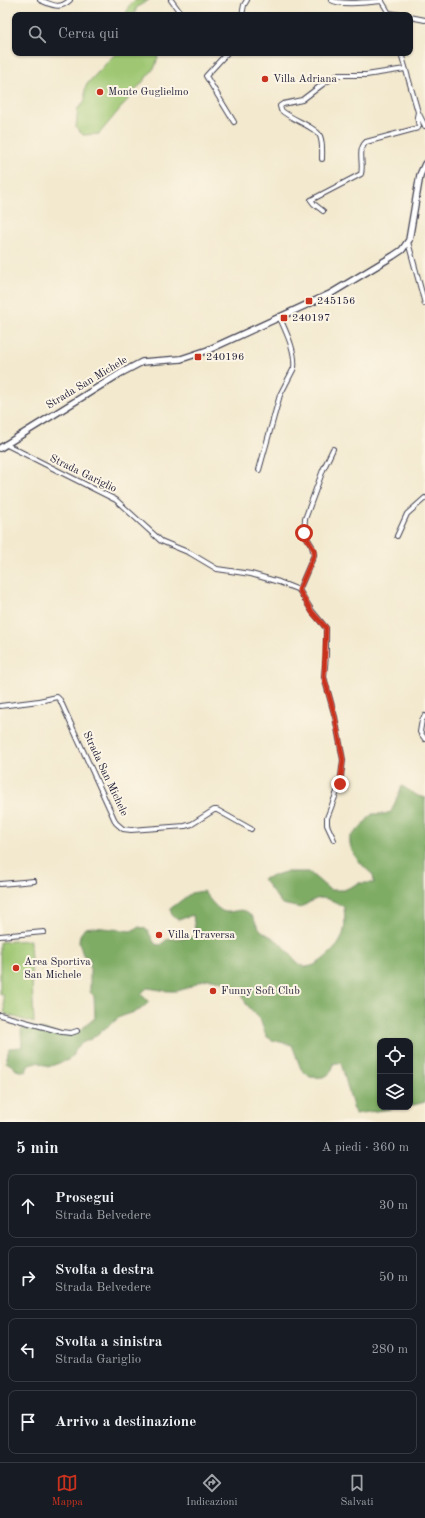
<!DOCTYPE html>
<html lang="it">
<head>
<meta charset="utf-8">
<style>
  :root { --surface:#171b24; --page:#20242c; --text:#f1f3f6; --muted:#9ea1a6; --line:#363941; --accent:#c8321e }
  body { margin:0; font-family:"Old Standard TT",serif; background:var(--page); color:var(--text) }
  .controls { position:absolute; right:12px; bottom:12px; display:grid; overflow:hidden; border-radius:8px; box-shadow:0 1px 3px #0004 }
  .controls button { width:36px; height:36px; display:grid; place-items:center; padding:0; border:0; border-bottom:1px solid var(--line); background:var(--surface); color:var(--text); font:20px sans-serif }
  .stop { position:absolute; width:12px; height:12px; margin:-9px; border:3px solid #c8321e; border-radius:50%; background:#fff }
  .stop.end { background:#c8321e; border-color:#fff; box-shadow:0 1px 4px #0008 }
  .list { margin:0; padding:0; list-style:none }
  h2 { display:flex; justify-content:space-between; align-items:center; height:52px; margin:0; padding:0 16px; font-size:17px }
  h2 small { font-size:13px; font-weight:400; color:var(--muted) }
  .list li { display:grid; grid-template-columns:26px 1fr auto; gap:12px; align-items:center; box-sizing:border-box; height:64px; margin:0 8px 8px; padding:0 8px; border:1px solid var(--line); border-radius:8px }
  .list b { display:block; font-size:15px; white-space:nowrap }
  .list p { margin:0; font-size:13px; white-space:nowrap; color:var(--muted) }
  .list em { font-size:13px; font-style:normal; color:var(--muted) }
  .icon { flex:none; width:22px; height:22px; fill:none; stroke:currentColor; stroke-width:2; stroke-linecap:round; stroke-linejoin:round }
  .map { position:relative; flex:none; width:425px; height:1122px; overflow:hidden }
  .search { position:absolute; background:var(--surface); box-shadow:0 1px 3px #0004; left:12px; right:12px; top:12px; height:44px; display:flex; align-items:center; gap:10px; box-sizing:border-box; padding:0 14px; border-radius:8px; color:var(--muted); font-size:15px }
  .sheet { height:340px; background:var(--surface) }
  nav { display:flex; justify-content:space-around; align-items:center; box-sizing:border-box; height:56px; border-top:1px solid var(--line); background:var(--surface); font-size:11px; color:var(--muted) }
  nav a { display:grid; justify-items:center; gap:2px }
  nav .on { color:var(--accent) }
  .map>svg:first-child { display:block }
</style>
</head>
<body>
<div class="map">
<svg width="425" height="1122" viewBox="0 0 425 1122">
  <rect width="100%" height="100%" fill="#fcf5e5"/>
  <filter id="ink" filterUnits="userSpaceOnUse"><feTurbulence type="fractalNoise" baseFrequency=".025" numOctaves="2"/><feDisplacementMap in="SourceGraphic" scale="8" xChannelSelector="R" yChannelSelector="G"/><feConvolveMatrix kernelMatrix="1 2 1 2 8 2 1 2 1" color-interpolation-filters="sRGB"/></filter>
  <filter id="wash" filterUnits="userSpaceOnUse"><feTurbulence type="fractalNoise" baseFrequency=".012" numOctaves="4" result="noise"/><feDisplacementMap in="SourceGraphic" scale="16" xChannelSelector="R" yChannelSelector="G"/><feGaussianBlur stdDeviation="0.9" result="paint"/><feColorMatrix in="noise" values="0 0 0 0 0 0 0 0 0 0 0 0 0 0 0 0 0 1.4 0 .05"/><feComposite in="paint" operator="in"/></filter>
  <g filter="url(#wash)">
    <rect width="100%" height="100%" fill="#f3e9cf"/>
    <path fill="#9fc773" stroke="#607457" d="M 136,0 L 149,0 L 137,7 L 134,15 L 127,15 C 126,7 130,4 136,0 Z
      M 116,53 L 156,53 L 158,57 L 155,67 L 99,134 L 83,135 L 76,128 L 78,108 C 91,100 81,95 87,84 Z
      M 30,940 L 34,1023 L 5,1014 L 3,994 L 0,994 L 0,942 Z"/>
    <path fill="#7fac65" stroke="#506750" d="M 402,786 L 418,796 L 425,798 L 425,1102 L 410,1106 L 410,1041 L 380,1041 L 380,1107 L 404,1107 L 355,1114 L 341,1063 L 334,1063 C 331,1078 323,1078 310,1077 L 301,1069 L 292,1045 L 272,1040 L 266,1036 L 260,1019 L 246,1004 L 240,989 C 229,986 219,978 207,979 C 197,981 190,988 181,990 C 171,993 157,989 147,988 L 141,994 L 149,1002 L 140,1010 L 120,1017 L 91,1039 L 82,1043 L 75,1050 L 74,1055 L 68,1060 L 48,1067 L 38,1062 L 29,1064 L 26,1072 L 16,1070 L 13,1066 L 6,1062 L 9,1048 L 22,1047 L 21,1031 L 23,1027 L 27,1026 L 66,1035 L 75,1034 L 95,1018 L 94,996 L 90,992 L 90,959 L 83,955 L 79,942 L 80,935 L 85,928 L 93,927 L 131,931 L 139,927 L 144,928 L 148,931 L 155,944 L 160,945 L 168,939 L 196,937 L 193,915 L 178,920 L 172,915 L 170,909 L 191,893 L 203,891 C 209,898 214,906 222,911 C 231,915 240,906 249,913 C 254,917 255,923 259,928 C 263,933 271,936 276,940 C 298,957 299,982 329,954 C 345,940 346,928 344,907 C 325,896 320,894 301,908 L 282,904 L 263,879 L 285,872 L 309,872 L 330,890 L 344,890 L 359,883 L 374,883 L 373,875 C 362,865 348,853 350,837 L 361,827 L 372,814 L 384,814 L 391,812 Z"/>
  </g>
  <g filter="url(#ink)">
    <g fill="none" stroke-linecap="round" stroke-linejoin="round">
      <defs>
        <path id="street" d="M 40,0 C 53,5 59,10 70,0
          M 171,0 L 182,15
          M 331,0 C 341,6 370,2 382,1
          M 381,0 L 390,15
          M 389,13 L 402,15
          M 242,15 L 244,5 L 247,0
          M 410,17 L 425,20
          M 227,53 L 206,76 L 234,122
          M 401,53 L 418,112 L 425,126
          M 322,159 C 322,152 323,143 320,136 C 316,127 290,119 281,110 L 280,106 L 283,104 L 302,100 L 323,84 L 338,75 L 366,75 L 405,69
          M 323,211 L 314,204 L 311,200 L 361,174 C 364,164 357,150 366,142 L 418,128 L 419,126 L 417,117 L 418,112
          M 408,242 L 425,304
          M 5,444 L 116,500 L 161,541 L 190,553 L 217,569 L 251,574 L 279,582 L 299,590 L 312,611 L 326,628 L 326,655 L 324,677 L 335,717 L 343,760 L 340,784 L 327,818 L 327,825 L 334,840
          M 259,470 L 280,395 L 294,368 C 296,351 286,332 279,316
          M 397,536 L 407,514 L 425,498
          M 299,590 L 314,555 L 312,546 L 304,533 L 305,519 L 323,470 L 333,449
          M 0,706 L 39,701 L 57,697 L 60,700 L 116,823 L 123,829 L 131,830 L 185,826 L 192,824 L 214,810 L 217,810 L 251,829
          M 425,716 L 422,720 L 420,732 L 425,739
          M 0,884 L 34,881
          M 0,936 L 44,932
          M 0,1015 L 62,1032 L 71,1033 L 77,1031"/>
        <path id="secondary" d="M 0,448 L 121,373 L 142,362 L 181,359 L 208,350 L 330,294 L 393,256 L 402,250 L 409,240 L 420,175 L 425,164"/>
      </defs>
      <use href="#street" stroke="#414051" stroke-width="6"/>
      <use href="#secondary" stroke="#414051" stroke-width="8"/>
      <use href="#street" stroke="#fff" stroke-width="4"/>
      <use href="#secondary" stroke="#fff" stroke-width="5.5"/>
    </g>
  </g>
  <g fill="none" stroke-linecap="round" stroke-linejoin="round" filter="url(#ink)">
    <path stroke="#c8321e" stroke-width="5" d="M 304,533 L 314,550 L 314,555 L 299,590 L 312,612 L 326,628 L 324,677 L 335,717 L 343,760 L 340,784"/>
  </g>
  <g fill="#c8321e" stroke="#fcf5e5" stroke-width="1.5">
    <circle cx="265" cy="79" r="4"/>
    <circle cx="100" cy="92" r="4"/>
    <rect x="305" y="297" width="8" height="8" rx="2"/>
    <rect x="280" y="314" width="8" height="8" rx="2"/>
    <rect x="194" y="353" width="8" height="8" rx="2"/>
    <circle cx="159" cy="935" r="4"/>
    <circle cx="16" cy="968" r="4"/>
    <circle cx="213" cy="991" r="4"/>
  </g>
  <g text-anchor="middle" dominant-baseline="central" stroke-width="4" stroke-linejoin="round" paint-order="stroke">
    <g font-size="11" fill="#22223b" stroke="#fcf5e5" text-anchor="start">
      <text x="273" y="79">Villa Adriana</text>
      <text x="108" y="92">Monte Guglielmo</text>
      <text x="317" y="301">245156</text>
      <text x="292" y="318">240197</text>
      <text x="206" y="357">240196</text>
      <text x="167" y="935">Villa Traversa</text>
      <text x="24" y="962">Area Sportiva<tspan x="24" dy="13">San Michele</tspan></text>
      <text x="221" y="991">Funny Soft Club</text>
    </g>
    <g font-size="11" fill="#22223b" stroke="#fcf5e5">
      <text transform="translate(87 383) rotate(-31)">Strada San Michele</text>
      <text transform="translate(83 474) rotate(26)">Strada Gariglio</text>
      <text transform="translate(105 774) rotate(65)">Strada San Michele</text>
    </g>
  </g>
</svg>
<div class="controls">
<button><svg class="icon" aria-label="locate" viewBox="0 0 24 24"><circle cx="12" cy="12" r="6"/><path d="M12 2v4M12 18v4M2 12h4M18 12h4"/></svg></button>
<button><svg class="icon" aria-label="layers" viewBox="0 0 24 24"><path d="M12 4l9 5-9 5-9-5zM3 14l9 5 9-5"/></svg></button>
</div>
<div class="stop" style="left:304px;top:533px"></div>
<div class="stop end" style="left:340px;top:784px"></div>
<div class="search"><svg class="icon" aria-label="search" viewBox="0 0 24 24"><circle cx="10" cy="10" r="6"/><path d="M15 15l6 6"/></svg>Cerca qui</div>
</div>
<section class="sheet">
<h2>5 min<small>A piedi · 360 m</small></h2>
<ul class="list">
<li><svg class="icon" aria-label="ahead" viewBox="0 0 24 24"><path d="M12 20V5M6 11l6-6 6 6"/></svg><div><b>Prosegui</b><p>Strada Belvedere</p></div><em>30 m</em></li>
<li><svg class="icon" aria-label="right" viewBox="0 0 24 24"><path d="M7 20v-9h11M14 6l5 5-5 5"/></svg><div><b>Svolta a destra</b><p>Strada Belvedere</p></div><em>50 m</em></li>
<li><svg class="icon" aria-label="left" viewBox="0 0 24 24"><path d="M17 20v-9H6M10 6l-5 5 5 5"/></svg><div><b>Svolta a sinistra</b><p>Strada Gariglio</p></div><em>280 m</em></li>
<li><svg class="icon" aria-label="arrive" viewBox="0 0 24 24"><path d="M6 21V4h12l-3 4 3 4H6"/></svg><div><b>Arrivo a destinazione</b></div></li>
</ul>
</section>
<nav>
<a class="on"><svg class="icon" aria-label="map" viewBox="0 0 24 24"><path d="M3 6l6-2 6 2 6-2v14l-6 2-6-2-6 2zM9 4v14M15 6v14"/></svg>Mappa</a>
<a><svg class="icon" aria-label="directions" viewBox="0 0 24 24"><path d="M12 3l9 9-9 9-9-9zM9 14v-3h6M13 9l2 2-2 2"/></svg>Indicazioni</a>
<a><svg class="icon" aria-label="saved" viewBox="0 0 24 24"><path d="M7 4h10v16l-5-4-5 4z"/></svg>Salvati</a>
</nav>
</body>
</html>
